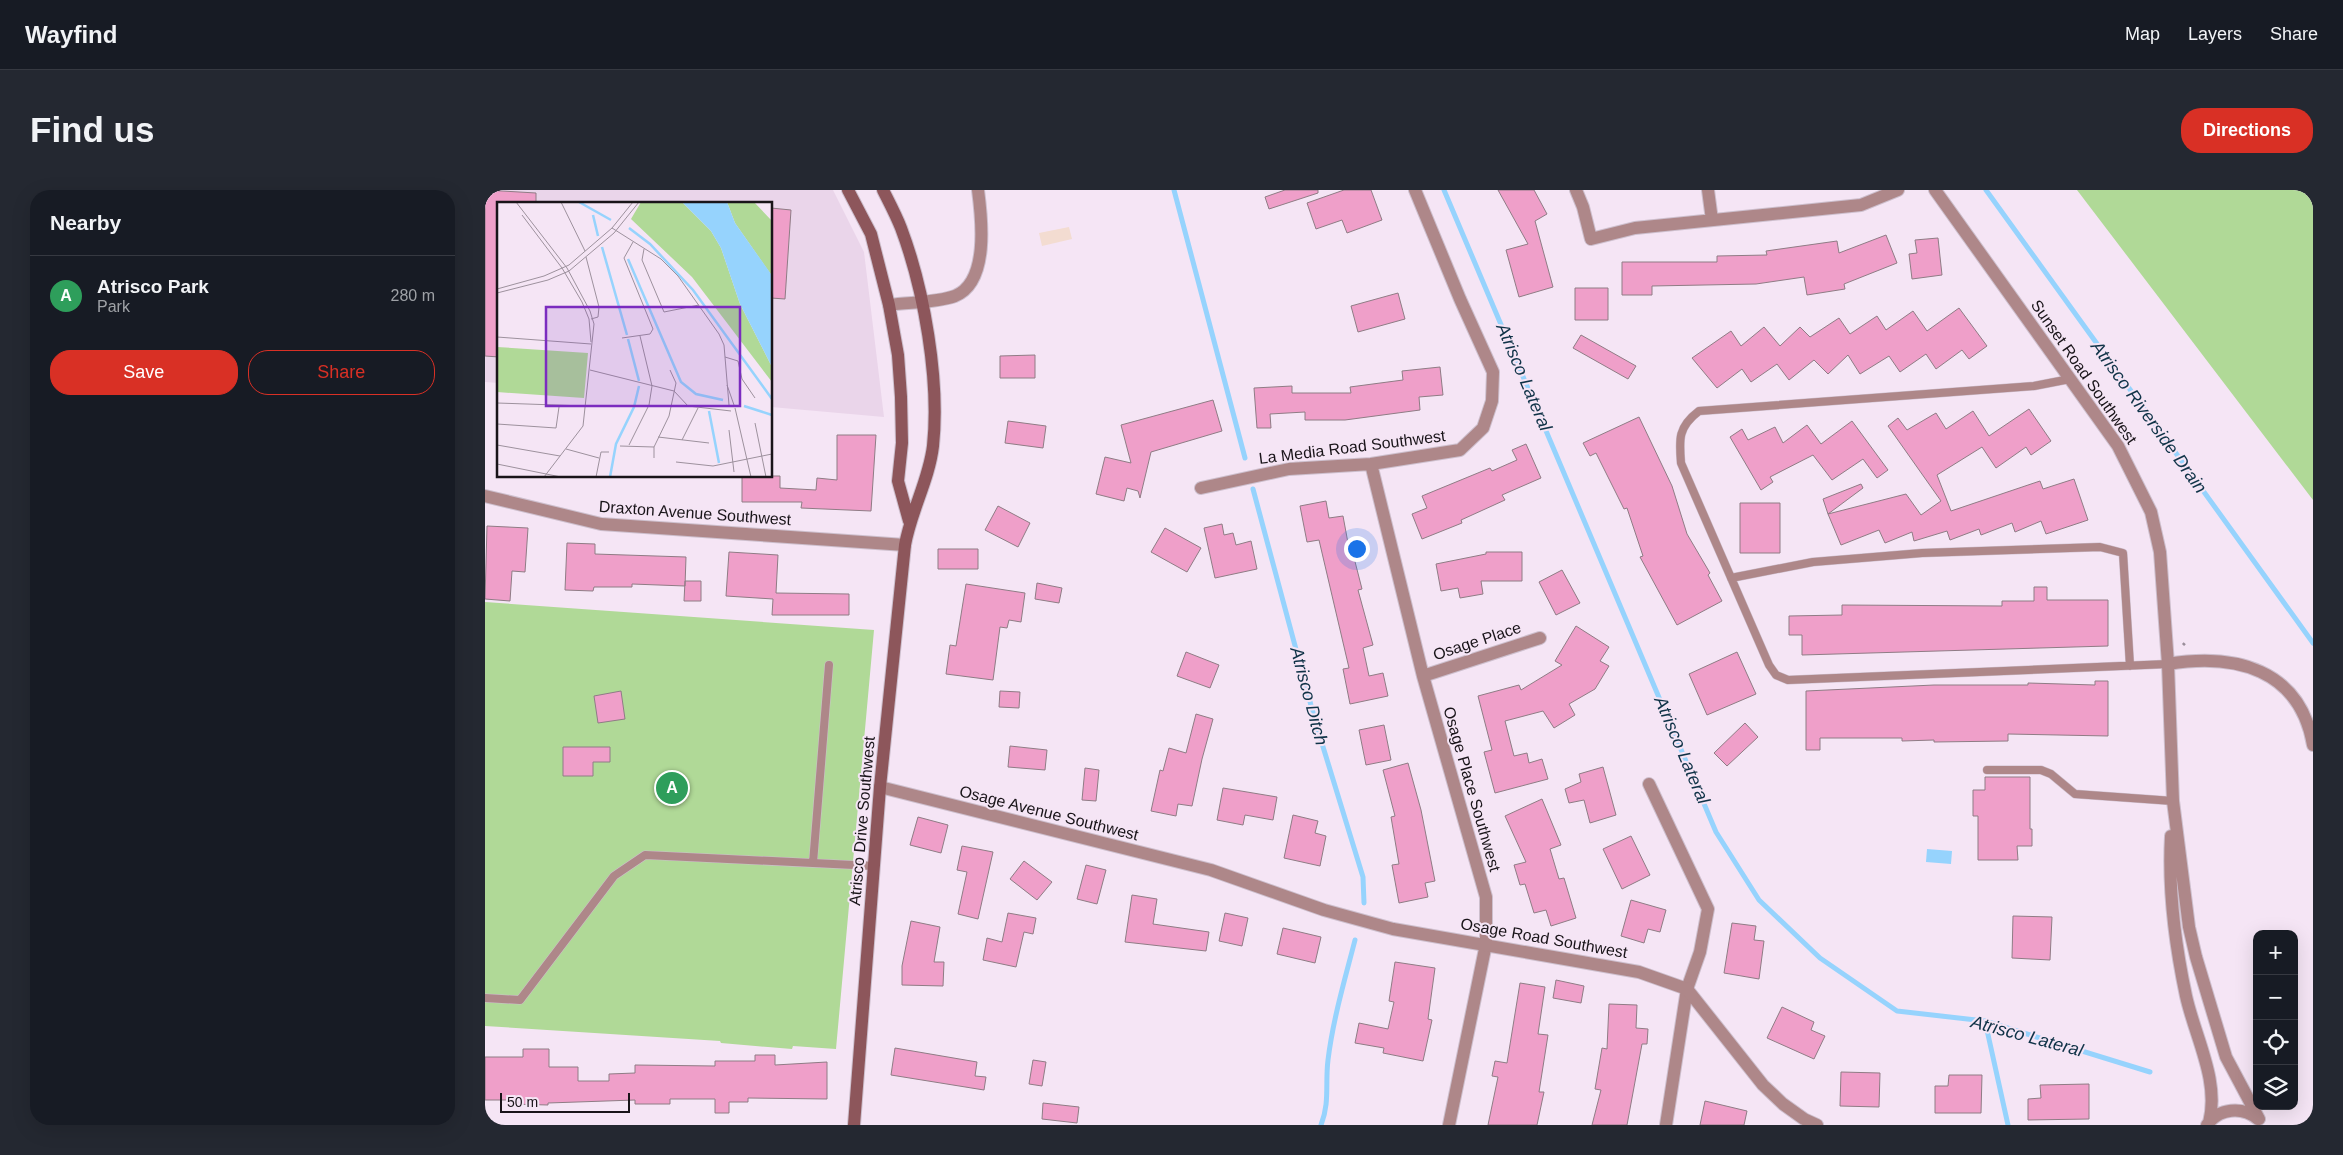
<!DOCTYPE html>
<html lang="en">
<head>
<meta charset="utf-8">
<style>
  :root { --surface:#171b24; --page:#242831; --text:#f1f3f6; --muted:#9ea1a6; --line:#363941; --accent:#d93025 }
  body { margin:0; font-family:Helvetica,sans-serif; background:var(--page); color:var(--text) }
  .controls { position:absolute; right:15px; bottom:15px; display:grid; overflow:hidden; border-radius:10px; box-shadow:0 5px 20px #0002 }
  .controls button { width:45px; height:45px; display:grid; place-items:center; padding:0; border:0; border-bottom:1px solid var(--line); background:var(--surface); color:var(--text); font:25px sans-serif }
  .scale { position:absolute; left:15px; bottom:12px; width:130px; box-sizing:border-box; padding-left:5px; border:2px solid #191419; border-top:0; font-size:14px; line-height:18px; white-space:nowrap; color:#191419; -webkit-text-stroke:4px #f5e5f5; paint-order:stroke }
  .you { position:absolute; left:871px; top:358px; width:18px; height:18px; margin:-12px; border:4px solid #fff; border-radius:50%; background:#1a73e8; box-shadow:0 0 0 8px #1a73e833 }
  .badge { display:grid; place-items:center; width:32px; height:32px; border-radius:50%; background:var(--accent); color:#fff; font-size:16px; font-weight:700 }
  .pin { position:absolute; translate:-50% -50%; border:2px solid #fff; box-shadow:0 1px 5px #0006 }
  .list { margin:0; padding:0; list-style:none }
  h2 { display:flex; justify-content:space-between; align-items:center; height:65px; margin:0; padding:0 20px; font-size:21px }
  h2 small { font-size:16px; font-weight:400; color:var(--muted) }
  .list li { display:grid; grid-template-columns:32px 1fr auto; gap:15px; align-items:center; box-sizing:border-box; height:80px; padding:0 20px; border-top:1px solid var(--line) }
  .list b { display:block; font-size:19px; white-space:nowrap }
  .list p { margin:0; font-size:16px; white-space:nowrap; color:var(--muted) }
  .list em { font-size:16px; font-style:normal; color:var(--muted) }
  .actions { display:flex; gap:10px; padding:15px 20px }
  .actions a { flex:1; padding:11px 0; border:1px solid var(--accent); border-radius:20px; text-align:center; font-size:18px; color:var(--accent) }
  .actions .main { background:var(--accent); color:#fff }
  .icon { flex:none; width:28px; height:28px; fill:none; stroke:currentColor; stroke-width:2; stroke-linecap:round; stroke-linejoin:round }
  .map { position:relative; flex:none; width:1828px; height:935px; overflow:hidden; border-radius:20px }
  header { display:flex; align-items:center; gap:30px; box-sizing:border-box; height:70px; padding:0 25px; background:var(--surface); border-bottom:1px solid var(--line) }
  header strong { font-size:24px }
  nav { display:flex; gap:28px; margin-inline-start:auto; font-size:18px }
  .intro { display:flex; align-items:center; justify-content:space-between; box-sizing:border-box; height:120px; padding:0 30px }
  h1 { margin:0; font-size:35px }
  .button { padding:12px 22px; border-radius:20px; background:var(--accent); color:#fff; font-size:18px; font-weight:700 }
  main { display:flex; gap:30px; padding:0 30px }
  aside { flex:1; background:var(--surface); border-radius:20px; box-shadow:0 5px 20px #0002 }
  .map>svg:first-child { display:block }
</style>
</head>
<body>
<header>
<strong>Wayfind</strong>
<nav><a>Map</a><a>Layers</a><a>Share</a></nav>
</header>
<div class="intro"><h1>Find us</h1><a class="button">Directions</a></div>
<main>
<aside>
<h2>Nearby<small></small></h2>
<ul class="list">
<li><span class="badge" style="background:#2e9e5b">A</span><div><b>Atrisco Park</b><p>Park</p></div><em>280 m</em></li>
</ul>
<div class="actions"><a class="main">Save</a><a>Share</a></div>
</aside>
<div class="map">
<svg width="1828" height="935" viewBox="0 0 1828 935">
  <rect width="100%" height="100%" fill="#f5e5f5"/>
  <path fill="#ead5ea" d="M 0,0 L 348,0 L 379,62 L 399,227 L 286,217 L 286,14 L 14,14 L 14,193 L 0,192 Z"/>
  <path fill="#f3dcd1" d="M 584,37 L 587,49 L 557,56 L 554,43 Z"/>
  <path fill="#b0d997" d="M 1592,0 L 1828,0 L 1828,310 Z
    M 0,412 L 389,440 L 351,859 L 308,856 L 307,859 L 236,853 L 235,851 L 0,836 Z"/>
  <path fill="#96d3fd" d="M 1442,659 L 1467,661 L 1466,674 L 1441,672 Z"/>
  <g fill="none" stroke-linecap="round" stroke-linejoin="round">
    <path stroke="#96d3fd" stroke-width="5" d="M 689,0 L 760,268
      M 959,0 L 1231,642 L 1274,710 L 1335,768 L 1412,821 L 1500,831 L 1665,882
      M 1501,0 L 1828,453
      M 768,299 L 831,534 L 878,687 L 879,713
      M 1500,831 L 1523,935
      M 836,935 C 845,912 840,894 843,870 C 848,829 860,789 870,750"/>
  </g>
  <path fill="#ef9fc9" stroke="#8f7c85" d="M 0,0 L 51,3 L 51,14 L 14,14 L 14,167 L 0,166 Z
    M 800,0 L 833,0 L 833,3 L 784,19 L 780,7 Z
    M 859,0 L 886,0 L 897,30 L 862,43 L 857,30 L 831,39 L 822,13 Z
    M 1013,0 L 1049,0 L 1062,24 L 1050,31 L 1068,97 L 1034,107 L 1021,60 L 1043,54 Z
    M 286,18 L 306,20 L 300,109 L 286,108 Z
    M 1401,45 L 1412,73 L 1359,94 L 1360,99 L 1322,105 L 1319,87 L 1271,94 L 1167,96 L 1167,105 L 1137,105 L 1137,72 L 1232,72 L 1232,66 L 1282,65 L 1281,61 L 1352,51 L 1354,63 Z
    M 1453,48 L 1457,85 L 1427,89 L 1424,64 L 1432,63 L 1430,50 Z
    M 1090,98 L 1123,98 L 1123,130 L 1090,130 Z
    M 913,103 L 920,129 L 873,142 L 866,116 Z
    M 1474,118 L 1502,156 L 1484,169 L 1477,160 L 1451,179 L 1441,164 L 1415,182 L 1404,166 L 1375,184 L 1363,165 L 1343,184 L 1329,170 L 1304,190 L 1292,174 L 1266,192 L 1257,179 L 1232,198 L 1207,168 L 1246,141 L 1256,156 L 1279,137 L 1295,156 L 1315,137 L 1325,147 L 1354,128 L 1365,144 L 1392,126 L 1401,140 L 1428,121 L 1442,141 Z
    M 1096,145 L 1151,176 L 1143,189 L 1088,158 Z
    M 550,165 L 550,188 L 515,188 L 515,166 Z
    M 955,177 L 958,205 L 934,207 L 935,220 L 860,230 L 820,230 L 820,222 L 785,224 L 786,238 L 772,238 L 769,198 L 807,196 L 807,203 L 866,203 L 865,197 L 918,190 L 917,181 Z
    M 728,210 L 737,241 L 666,262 L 655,308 L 653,301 L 642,298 L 639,311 L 611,304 L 620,267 L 646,273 L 636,235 Z
    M 1544,219 L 1566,251 L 1546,265 L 1541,257 L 1511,278 L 1497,257 L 1452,285 L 1466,321 L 1555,291 L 1558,299 L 1589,289 L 1603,330 L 1561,344 L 1556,331 L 1530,342 L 1527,333 L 1496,345 L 1494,339 L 1465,350 L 1462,341 L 1429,351 L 1427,342 L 1400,353 L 1394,340 L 1356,355 L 1343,324 L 1421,304 L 1436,325 L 1456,311 L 1403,236 L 1413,228 L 1422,240 L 1451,223 L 1461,239 L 1488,221 L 1504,246 Z
    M 1154,227 L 1187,296 L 1202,344 L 1225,383 L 1223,385 L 1237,411 L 1192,435 L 1155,367 L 1158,366 L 1142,318 L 1139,319 L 1111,263 L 1105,266 L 1098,253 Z
    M 523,231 L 561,236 L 558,258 L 520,253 Z
    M 1367,231 L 1403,280 L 1392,288 L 1378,269 L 1347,290 L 1328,265 L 1285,287 L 1288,292 L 1276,300 L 1245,247 L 1257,239 L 1263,250 L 1290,237 L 1298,253 L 1322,235 L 1336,254 Z
    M 352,245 L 391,245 L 386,321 L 316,318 L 317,312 L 257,312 L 257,286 L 295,286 L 295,298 L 331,300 L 332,288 L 352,290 Z
    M 1041,254 L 1056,288 L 1017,305 L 1020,310 L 976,330 L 977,333 L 937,349 L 927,324 L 942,318 L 937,306 L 1005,278 L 1007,281 L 1032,270 L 1027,260 Z
    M 1376,294 L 1378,298 L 1343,324 L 1338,309 Z
    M 841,311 L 844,328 L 858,326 L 863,353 L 865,352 L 877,399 L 873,400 L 888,455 L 878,458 L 884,486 L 898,483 L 903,506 L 865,514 L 858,479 L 864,478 L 834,350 L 822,352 L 815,316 Z
    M 1255,313 L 1295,313 L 1295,363 L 1255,363 Z
    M 513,316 L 545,333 L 533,357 L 500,340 Z
    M 737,334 L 739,345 L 748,343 L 751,355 L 766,351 L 772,379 L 730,388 L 719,338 Z
    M 2,336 L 43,338 L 40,382 L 27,381 L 25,411 L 0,409 Z
    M 680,338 L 716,358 L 702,382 L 666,362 Z
    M 82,353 L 110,354 L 110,364 L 201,367 L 200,396 L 147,394 L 147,397 L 109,397 L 108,401 L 80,400 Z
    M 453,359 L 493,359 L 493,379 L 453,379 Z
    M 244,362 L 293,365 L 291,403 L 364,404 L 364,425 L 287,425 L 288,409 L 241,406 Z
    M 1001,362 L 1037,362 L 1037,391 L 996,391 L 998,404 L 975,408 L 973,398 L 956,401 L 951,374 L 1001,364 Z
    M 1077,380 L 1095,413 L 1071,425 L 1054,392 Z
    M 200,391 L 216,391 L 216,411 L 199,411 Z
    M 552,393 L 577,398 L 574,413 L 550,409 Z
    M 481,394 L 540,403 L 536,432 L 524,430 L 522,438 L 515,437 L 508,490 L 461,484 L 465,455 L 471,456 Z
    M 1549,397 L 1562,397 L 1562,410 L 1623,410 L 1623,456 L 1317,465 L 1317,445 L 1304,445 L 1304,426 L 1357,425 L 1357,415 L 1517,416 L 1517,411 L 1549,411 Z
    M 1091,436 L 1124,457 L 1115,471 L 1124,476 L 1110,499 L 1084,514 L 1090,525 L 1069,538 L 1058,521 L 1020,531 L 1029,566 L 1042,563 L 1044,573 L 1057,569 L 1063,589 L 1010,603 L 999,562 L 1007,560 L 993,506 L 1034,495 L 1036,500 L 1077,475 L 1070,471 Z
    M 701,462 L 734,475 L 725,498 L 692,486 Z
    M 1252,462 L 1271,504 L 1222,525 L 1204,484 Z
    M 1610,491 L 1623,491 L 1623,546 L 1523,544 L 1523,551 L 1449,552 L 1449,550 L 1417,551 L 1417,548 L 1335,548 L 1335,560 L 1321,560 L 1321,501 L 1449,495 L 1543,495 L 1543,493 L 1610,495 Z
    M 136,501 L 140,529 L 113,533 L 109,506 Z
    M 515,501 L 535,502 L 534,518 L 514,517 Z
    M 711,524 L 728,529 L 717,569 L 707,616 L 693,614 L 691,626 L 666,621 L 675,580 L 678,581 L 684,558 L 701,563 Z
    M 1260,533 L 1273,547 L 1242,576 L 1229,563 Z
    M 899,535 L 906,570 L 881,575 L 874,540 Z
    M 525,556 L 562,560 L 560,580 L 523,577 Z
    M 78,557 L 125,557 L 125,572 L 108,572 L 108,586 L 78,586 Z
    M 923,573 L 936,620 L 950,691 L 940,693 L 943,707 L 914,713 L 907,675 L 914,674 L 906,627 L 910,626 L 898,580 Z
    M 1118,577 L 1131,625 L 1105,633 L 1099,610 L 1084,613 L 1080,599 L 1096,592 L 1094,584 Z
    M 600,578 L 614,580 L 611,611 L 597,610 Z
    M 1500,587 L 1545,587 L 1545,639 L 1547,639 L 1547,656 L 1532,656 L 1533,670 L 1493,670 L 1493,626 L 1488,626 L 1488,600 L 1500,600 Z
    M 738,598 L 792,607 L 788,630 L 760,625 L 758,635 L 732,630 Z
    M 1057,609 L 1076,655 L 1065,659 L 1074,689 L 1079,688 L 1091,728 L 1066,736 L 1061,720 L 1049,723 L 1040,694 L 1035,695 L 1029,675 L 1041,672 L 1020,626 Z
    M 808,625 L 833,631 L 830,643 L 841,646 L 835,676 L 799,668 Z
    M 433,627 L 463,635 L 456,663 L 425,655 Z
    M 1146,646 L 1165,685 L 1137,699 L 1118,659 Z
    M 477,656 L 508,662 L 493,729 L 473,724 L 482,682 L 472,680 Z
    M 539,671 L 567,692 L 552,710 L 525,689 Z
    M 601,675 L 621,680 L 612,714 L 592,709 Z
    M 647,705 L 672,709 L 668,734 L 724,742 L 721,761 L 640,752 Z
    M 1146,710 L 1181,720 L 1175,742 L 1163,739 L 1159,753 L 1136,746 Z
    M 523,723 L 551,728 L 548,744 L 539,742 L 531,777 L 498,770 L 502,748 L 517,752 Z
    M 740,723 L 763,728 L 757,756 L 734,751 Z
    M 1528,726 L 1567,727 L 1565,770 L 1527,768 Z
    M 426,731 L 455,737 L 449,772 L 459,772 L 458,796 L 417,795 L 417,776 Z
    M 1247,733 L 1271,736 L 1269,750 L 1279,751 L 1274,789 L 1239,783 Z
    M 798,738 L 836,747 L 830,773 L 792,764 Z
    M 910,772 L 950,778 L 943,829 L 947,830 L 938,871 L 898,863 L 899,858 L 870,853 L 874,833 L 903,839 L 909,812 L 904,811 Z
    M 1071,790 L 1099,796 L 1096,813 L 1068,808 Z
    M 1035,793 L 1060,797 L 1053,844 L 1063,845 L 1054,902 L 1059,902 L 1052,935 L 1003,935 L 1013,887 L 1007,886 L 1010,871 L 1022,873 Z
    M 1124,814 L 1152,815 L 1151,838 L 1163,839 L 1162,854 L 1157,854 L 1142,935 L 1107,935 L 1116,900 L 1110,899 L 1117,858 L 1122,859 Z
    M 1297,817 L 1329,832 L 1326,840 L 1340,846 L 1329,869 L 1282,848 Z
    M 410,858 L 492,872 L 490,886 L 501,887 L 499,900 L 406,885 Z
    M 38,859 L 64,859 L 64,877 L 93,877 L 93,891 L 124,891 L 124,884 L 150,883 L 150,875 L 230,876 L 230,871 L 270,871 L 270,865 L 290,865 L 290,875 L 342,872 L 342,909 L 263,908 L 263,912 L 244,912 L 244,923 L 230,923 L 230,909 L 185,909 L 185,914 L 150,914 L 150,910 L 63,913 L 63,915 L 25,914 L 26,910 L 0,910 L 0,867 L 38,867 Z
    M 548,870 L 561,872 L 557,896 L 544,894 Z
    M 1356,882 L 1395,883 L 1394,917 L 1355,916 Z
    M 1464,885 L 1497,885 L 1496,923 L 1450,923 L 1450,896 L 1463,896 Z
    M 1604,894 L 1604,929 L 1543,930 L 1543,909 L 1556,908 L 1555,895 Z
    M 1220,911 L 1262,921 L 1259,935 L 1215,935 Z
    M 558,913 L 594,917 L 592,933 L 557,929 Z"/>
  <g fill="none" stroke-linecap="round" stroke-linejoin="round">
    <defs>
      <path id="service" d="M 1585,189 L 1549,196 L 1214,221 C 1193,237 1194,249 1196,273 L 1284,475 L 1291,485 L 1303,490 L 1683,474
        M 1246,388 L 1328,372 L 1437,363 L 1615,357 L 1638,363 L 1645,476
        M 1502,580 L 1556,580 L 1566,584 L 1590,604 L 1688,611
        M 328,673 L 344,475
        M 0,808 L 35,810 L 129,686 L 160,665 L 389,676"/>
      <path id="minor" d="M 1091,0 L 1098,17 L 1106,49 L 1150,38 L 1376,15 L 1413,0
        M 1223,0 L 1227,30
        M 404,115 C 425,112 451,113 470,106 C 504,92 497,30 493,0
        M 886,274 L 938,486 L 1001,707 L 1001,754 L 964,935
        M 716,298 L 804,279 L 886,274 L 975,260 L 998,238 L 1007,211 L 1008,182 L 975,109 L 930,0
        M 0,306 L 116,334 L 420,355
        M 1683,474 C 1750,463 1815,479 1828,555
        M 938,486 L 1055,448
        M 1164,594 L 1223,719 L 1215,762 L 1202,799 L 1181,935"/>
      <path id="tertiary" d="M 1450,0 L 1633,256 L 1666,322 L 1675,362 L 1683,474 L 1688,611 L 1704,737 L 1711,767 L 1741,867 L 1774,929
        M 395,597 L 726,680 L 839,720 L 908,739 L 1154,782 L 1202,799 L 1278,895 L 1298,914 L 1319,929 L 1332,935
        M 1686,646 C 1683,699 1690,754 1701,806 C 1710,847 1735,891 1724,933
        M 1722,935 C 1734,918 1757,916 1773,929"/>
      <path id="secondary" d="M 363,0 L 386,44 L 404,115 L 413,165 L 416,207 L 417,253 L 413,291 L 424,331
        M 369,935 L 395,597 L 420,355 C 426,321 444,290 448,256 C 455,190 439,99 416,38 C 411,25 404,12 398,0"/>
    </defs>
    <use href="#service" stroke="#cdbfcd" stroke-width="9"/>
    <use href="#minor" stroke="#cdbfcd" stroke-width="14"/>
    <use href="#tertiary" stroke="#cdbfcd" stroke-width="14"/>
    <use href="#secondary" stroke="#cdbfcd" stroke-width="14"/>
    <path stroke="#998d99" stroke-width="3" stroke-dasharray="2.5 4" stroke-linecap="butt" d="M 1698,455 L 1700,453"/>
    <use href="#service" stroke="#ae8789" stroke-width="8"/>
    <use href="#minor" stroke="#ae8789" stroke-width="12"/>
    <use href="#tertiary" stroke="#ae8789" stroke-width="12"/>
    <use href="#secondary" stroke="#8d565b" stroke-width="12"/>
  </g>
  <g text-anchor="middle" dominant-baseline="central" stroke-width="4" stroke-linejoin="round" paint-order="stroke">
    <g font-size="16" fill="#191419" stroke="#f5e5f5">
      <text transform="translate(1599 182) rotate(55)">Sunset Road Southwest</text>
      <text transform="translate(867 257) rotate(-7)">La Media Road Southwest</text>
      <text transform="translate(210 323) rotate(4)">Draxton Avenue Southwest</text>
      <text transform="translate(992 451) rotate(-18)">Osage Place</text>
      <text transform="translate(987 599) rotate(74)">Osage Place Southwest</text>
      <text transform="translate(564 623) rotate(14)">Osage Avenue Southwest</text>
      <text transform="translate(377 631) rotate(-85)">Atrisco Drive Southwest</text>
      <text transform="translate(1059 748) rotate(10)">Osage Road Southwest</text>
    </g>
    <g font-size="18" font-style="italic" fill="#0f3247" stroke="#f5e5f5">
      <text transform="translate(1039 187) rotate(67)">Atrisco Lateral</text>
      <text transform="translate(1664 227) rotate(54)">Atrisco Riverside Drain</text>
      <text transform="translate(824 506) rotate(75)">Atrisco Ditch</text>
      <text transform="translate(1197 560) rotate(67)">Atrisco Lateral</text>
      <text transform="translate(1542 846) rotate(15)">Atrisco Lateral</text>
    </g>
  </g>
  <g transform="translate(12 12)">
    <rect width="275" height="275" fill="#f5e5f5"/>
    <path d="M 144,0 L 185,0 L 214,29 L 224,46 L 243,102 L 275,165 L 275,180 L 195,75 L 134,17 ZM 230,0 L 257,0 L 275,19 L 275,74 L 238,21 ZM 0,145 L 91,151 L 87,196 L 0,190 Z" fill="#b0d997"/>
    <path d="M 185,0 L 230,0 L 238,21 L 274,72 L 275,165 L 243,102 L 224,46 L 214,29 Z" fill="#96d3fd"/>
    <path fill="none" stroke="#96d3fd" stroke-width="2.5" d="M 82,0 L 114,18M 96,13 L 101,34M 132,26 L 153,42 L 196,88 L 275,197M 105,45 L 130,133M 131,57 L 184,180 L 199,192 L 226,198M 131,137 L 142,179M 247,204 L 275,213M 212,209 L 222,261M 113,275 L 119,242 L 137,205 L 142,184"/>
    <path fill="none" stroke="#9d919d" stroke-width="1" d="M 19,0 L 70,66 L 93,109 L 97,122 L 86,224 L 47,275M 64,0 L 88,49M 25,13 L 65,66 L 85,100 L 92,117 L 94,140M 115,26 L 164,57 L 181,74 L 222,132 L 227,143 L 232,203M 147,47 L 145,58 L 167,110 L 202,103M 89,55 L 102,105 L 101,115 L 94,117M 0,87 L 47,74 L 72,63 L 115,26 L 136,0M 0,91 L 51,78 L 72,69 L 117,31 L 142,0M 0,135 L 94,142M 125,136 L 153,132 L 156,127 L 127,56 L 136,40M 228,155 L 241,159 L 245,177 L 258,196M 93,168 L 177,189 L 191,204 L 234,209M 230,183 L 237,203M 0,201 L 88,204M 238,206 L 254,275M 258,221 L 269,275M 0,222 L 59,226 L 62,205M 232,228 L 237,270M 161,235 L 212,241M 185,238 L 201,206M 0,243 L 63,254M 132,243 L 152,203 L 155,184 L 143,134M 123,244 L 157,245M 69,247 L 102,256M 157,256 L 157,245 L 172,214 L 179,181 L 173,168M 179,260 L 216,264 L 275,252M 0,262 L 64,275M 99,275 L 104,250 L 112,250"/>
    <path fill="#7b2cbf" fill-opacity="0.15" stroke="#7b2cbf" stroke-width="2.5" d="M 49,105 L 243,105 L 243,204 L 49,204 Z"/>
    <rect width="275" height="275" fill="none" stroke="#191419" stroke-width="2.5"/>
  </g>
</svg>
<div class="controls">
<button>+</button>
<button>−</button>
<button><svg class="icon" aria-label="locate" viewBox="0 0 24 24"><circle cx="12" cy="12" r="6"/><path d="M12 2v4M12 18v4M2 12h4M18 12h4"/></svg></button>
<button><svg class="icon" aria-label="layers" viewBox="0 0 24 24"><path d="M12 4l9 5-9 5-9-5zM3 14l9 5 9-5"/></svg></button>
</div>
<div class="scale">50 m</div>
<div class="you"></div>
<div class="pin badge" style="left:187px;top:598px;background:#2e9e5b">A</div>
</div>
</main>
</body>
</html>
